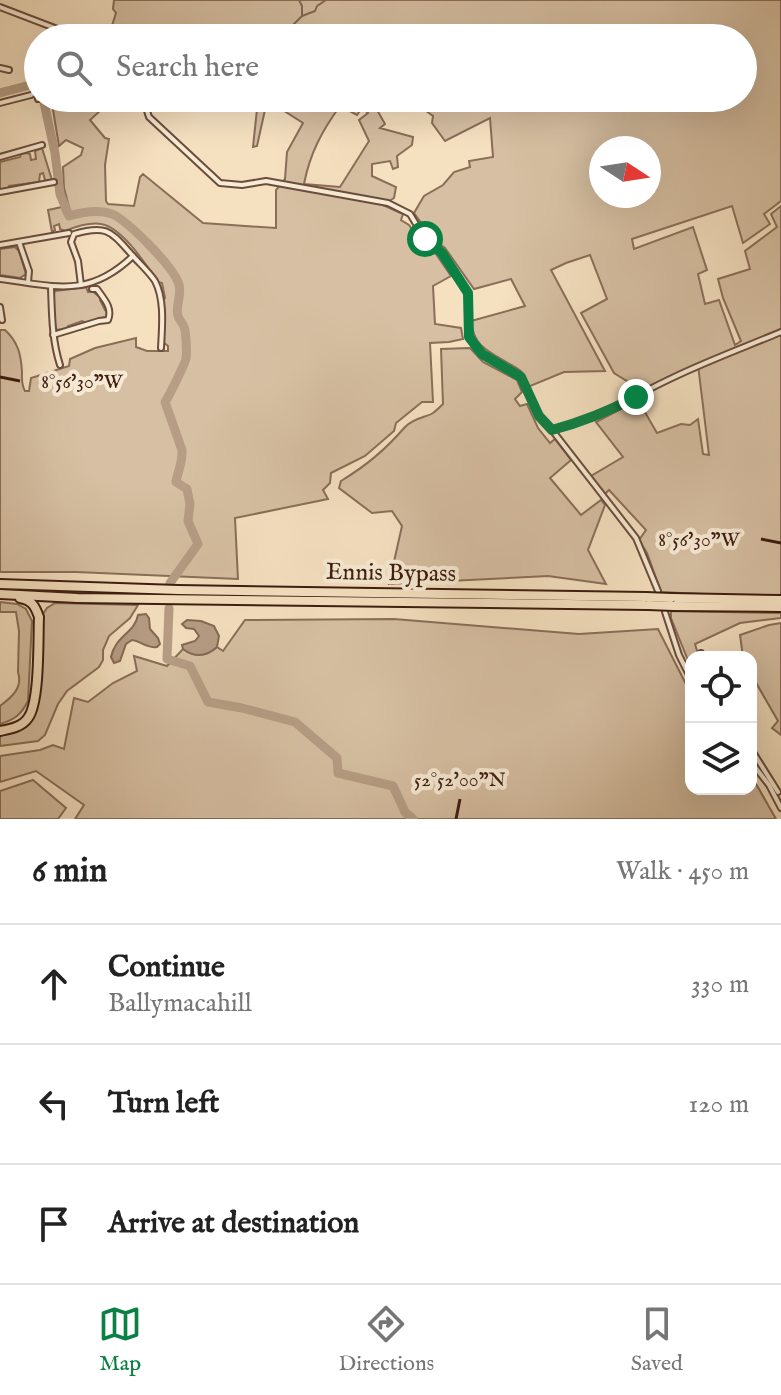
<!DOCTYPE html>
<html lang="en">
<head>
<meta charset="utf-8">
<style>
	:root { --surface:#fff; --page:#f6f6f6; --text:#222; --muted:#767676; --line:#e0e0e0; --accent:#0b8043 }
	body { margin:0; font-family:"IM FELL English",serif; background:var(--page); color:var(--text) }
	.controls { position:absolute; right:24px; bottom:24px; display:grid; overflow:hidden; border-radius:16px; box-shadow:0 8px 32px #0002 }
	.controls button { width:72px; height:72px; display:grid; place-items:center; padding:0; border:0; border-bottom:2px solid var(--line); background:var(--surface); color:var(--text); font:40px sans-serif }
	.compass { position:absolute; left:589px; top:136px; width:72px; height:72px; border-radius:50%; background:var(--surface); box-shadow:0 8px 32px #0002; rotate:102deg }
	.stop { position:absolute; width:24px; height:24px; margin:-18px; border:6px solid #0b8043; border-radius:50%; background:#fff }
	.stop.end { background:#0b8043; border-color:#fff; box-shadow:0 2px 8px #0008 }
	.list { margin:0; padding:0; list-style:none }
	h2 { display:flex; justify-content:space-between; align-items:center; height:104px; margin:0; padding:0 32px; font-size:34px }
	h2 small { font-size:26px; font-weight:400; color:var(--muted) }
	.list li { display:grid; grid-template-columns:52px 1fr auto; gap:24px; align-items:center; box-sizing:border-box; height:120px; padding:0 32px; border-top:2px solid var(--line) }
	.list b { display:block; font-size:30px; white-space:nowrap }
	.list p { margin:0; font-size:26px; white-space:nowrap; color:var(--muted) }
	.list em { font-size:26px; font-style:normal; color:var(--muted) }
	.icon { flex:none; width:44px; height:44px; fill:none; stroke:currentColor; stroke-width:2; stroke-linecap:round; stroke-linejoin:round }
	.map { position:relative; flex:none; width:781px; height:819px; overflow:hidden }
	.search { position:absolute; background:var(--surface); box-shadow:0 8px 32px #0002; left:24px; right:24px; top:24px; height:88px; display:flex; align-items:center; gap:20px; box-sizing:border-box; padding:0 28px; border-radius:44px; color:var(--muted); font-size:30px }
	.sheet { height:464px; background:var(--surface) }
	nav { display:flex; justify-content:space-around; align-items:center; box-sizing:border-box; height:112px; border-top:2px solid var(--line); background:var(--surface); font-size:22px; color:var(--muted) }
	nav a { display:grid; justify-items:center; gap:4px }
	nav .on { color:var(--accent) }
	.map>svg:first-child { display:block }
	.green { fill:#d6bfa2; stroke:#896e58; stroke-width:2; fill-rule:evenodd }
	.water { fill:#b69d84; stroke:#856955; stroke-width:2 }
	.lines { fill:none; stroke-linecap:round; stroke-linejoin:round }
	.stream { stroke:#856955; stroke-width:2 }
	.river { stroke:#b69d84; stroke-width:9 }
	.street-casing { stroke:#6a4d3b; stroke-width:8 }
	.highway-casing { stroke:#3c1c0f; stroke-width:12 }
	.street { stroke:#f8ebd6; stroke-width:4 }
	.highway { stroke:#f5e0c0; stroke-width:8 }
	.highway-bridge-casing { stroke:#3c1c0f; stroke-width:12; stroke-linecap:butt }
	.highway-bridge { stroke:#f5e0c0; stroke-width:8 }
	.route { stroke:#0b8043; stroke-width:10 }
	.ticks { fill:none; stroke:#3c1c0f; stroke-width:3 }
	.labels { text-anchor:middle; stroke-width:8; stroke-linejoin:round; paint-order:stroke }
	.street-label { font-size:24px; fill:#3c1c0f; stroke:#f8ebd6 }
	.ticks-label { font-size:20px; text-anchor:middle; fill:#3c1c0f; stroke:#f8ebd6; stroke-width:8; stroke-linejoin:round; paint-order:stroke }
</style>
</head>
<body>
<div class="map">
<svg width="781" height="819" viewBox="0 0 781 819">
	<rect width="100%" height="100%" fill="#f5e0c0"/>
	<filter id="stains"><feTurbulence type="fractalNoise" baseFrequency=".0025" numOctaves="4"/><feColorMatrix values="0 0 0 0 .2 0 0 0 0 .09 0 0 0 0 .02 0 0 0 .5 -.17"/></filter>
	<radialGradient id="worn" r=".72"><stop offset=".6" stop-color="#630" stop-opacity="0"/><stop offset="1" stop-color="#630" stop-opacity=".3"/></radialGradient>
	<g class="green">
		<path d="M114 0H781V201L764 214 770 224 743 243 732 206 632 239 634 249 693 227 707 270 698 274 705 304 719 300 735 345 741 341 723 298 718 279 750 269 745 251 777 227 771 214 781 206V595L744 596 661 592 647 553 639 540 646 530 609 490 605 494 591 476 623 457 596 422 638 400 657 433 681 424 690 425 698 419 703 454 709 455 698 365 641 392 638 388 614 373 581 313 607 299 590 255 566 263 551 270 605 371 564 372 528 387C527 383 526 379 524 375 521 369 513 366 508 363 488 351 474 347 471 321L525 306 511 279 474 289 445 248 433 239 414 213 424 196 443 185 454 172 470 167 469 161 493 157 490 118 445 141 432 123 433 116 408 98H743V38H108L116 13 113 9ZM601 148H649V196H601Z"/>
		<path d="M51 98H114L90 120 105 138 109 139 105 165 106 201 108 204 134 206 140 177 143 174 203 223 276 228V190L285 179 287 152 303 123 270 102 265 110 257 146 253 147 257 109 224 104 216 98H390L376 108 385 124 380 128 413 137 412 145 397 156 398 167 393 169 390 161 372 164V176L396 187 394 198 383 205 403 214 401 220 409 225 422 244 436 254 451 276 433 286 435 324 461 328 463 339 449 342 430 343 433 402H422L396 423 394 431 365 456 331 473 330 483 323 490 328 499 235 518 238 579 76 572H0V330H5C18 342 21 354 22 372 22 379 21 384 25 391H29L31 378 69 366 70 359 95 348 136 338V347L147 351H168V346L163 342 162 301 165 298 162 283 158 282C147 266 122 227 101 224 89 222 75 227 65 231L60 229 59 224 54 226 55 230 52 232 48 210 62 207 64 213 70 211 64 188 63 167 81 155 83 148 66 140 59 146ZM340 106 357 115 362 108 368 113 359 120 369 141 340 187 304 184C310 153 322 131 340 106Z"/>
		<path d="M42 148 52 180 49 181 45 180 43 173 40 174 39 182 9 186 8 189 0 190V162L20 157 21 154 26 153 30 154 31 160 36 159 35 151Z"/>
		<path d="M15 247 19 251 26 274 20 278 0 275V249Z"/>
		<path d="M86 287 88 292 92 291 101 298 100 300 105 310 107 311 108 316 86 323 82 321 68 326 67 328 57 330 55 327 53 295 55 291Z"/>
		<path d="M470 348 483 362 517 380 522 392 515 399 520 406 527 404 538 428 550 443 555 439 571 460 550 478 581 515 601 500 605 505 588 550 606 584 548 576 389 584 402 526 392 511 372 513 339 488 341 481C367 465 385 450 405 427 415 417 425 418 433 413 437 410 440 407 443 404L441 349Z"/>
		<path d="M0 602 17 604 26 609 32 621 28 701C21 715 14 720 0 724V706C12 697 23 688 18 672L19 631 16 612H0Z"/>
		<path d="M55 603 138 605 130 618 109 636 103 650V660L99 667 67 691 58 704 45 735 38 741 0 746V733L31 721 38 703 41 617 47 608Z"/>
		<path d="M671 611 781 613V618L740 623 695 644 699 657H691V668L671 618Z"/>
		<path d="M394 619 579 634 658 629 691 694V789H751V775L776 819H75L84 805 36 771 0 782V756L40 750 53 745 64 749 74 698 88 702 113 683 137 671 134 656 167 666 183 649C195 657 206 657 217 647L223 651 245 620Z"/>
		<path d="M781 623V735L772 728 778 721 751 674V657H743L740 635 769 625Z"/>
		<path d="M33 780 66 808 58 819H0V791Z"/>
	</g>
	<g class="water">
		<path d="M146 614 149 618 150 629 158 638 160 644 157 647C149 649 140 641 132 640L126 644 120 661 114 663 111 657C115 636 135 633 138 615Z"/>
		<path d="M187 620 201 621 214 626 219 636 217 647C206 657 195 658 183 649L182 645 195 641 199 636 194 629 186 628 182 624Z"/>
	</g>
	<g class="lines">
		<g class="stream">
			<path d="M299 0 302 6V15"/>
			<path d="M243 38 291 27 302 16 315 11 317 6 326 0"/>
		</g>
		<g class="river">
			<path d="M0 93 38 83"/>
			<path d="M43 98 55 153 60 194 69 216C83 212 98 209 112 214 128 221 175 268 179 285 182 296 175 306 178 316 179 320 183 323 184 327 186 331 187 353 186 358 186 362 168 398 165 402L182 450C183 461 178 471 176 482L187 489 190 504 188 521 198 544 170 583"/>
			<path d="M169 608 167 659 190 666 208 702 242 708 295 722 337 758 338 773 393 786 405 812 413 819"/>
		</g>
		<defs>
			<g id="street">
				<path d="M0 7 81 38"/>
				<path d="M0 68 9 70"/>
				<path d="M143 98 149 117 220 183 242 185 266 181 388 203 410 214 425 239 442 253 468 293 469 337 482 354 521 377 539 416 552 430 636 538 658 591"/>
				<path d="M0 103 31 95 36 91 38 99"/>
				<path d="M0 157 42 145"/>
				<path d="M0 192 54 182"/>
				<path d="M19 242 29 271 28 282"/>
				<path d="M0 245 69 233"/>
				<path d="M0 279C55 286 88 299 133 256 140 264 149 272 155 281 165 300 162 327 161 348"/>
				<path d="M81 285 78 261 71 242 74 234C108 224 111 232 133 256"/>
				<path d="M51 288C52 315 52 340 60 365"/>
				<path d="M0 307 2 320"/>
				<path d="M53 335 99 321 108 320C113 308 104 299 97 289H92"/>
				<path d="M552 430C596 419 632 397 672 378 707 361 745 347 781 332"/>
				<path d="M665 612 679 655 691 679"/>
				<path d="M701 653 702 657"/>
				<path d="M751 749 778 792"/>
				<path d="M751 762 769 785 781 808"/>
			</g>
			<g id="highway">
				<path d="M0 584 178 590 646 597"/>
				<path d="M0 594 77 598 648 605"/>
				<path d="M671 598 781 600"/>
				<path d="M674 606 781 607"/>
				<path d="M0 731C10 729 22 727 28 718 40 702 38 640 39 617 35 606 32 600 20 598"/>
			</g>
		</defs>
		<use href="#street" class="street-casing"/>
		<use href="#highway" class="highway-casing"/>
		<use href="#street" class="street"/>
		<use href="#highway" class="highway"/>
		<defs>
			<g id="highway-bridge">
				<path d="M646 597 671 598"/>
				<path d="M648 605 674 606"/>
			</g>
		</defs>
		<use href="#highway-bridge" class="highway-bridge-casing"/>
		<use href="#highway-bridge" class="highway-bridge"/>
	</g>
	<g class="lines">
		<path class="route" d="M425 239 442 253 468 293 469 337 482 354 521 377 539 416 552 430C582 422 609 411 636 397"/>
	</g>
	<path class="ticks" d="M0 377 20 381M761 539 781 543M456 819 460 799"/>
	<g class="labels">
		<g class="street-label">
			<text transform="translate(391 572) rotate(1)" y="8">Ennis Bypass</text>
		</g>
	</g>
	<g class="ticks-label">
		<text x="82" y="388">8°56'30"W</text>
		<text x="699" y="546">8°56'30"W</text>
		<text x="460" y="786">52°52'00"N</text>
	</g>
	<rect width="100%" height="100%" filter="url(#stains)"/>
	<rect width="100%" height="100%" fill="url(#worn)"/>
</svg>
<div class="controls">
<button><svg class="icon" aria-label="locate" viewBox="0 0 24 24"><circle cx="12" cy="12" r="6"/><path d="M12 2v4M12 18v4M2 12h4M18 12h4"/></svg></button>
<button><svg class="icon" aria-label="layers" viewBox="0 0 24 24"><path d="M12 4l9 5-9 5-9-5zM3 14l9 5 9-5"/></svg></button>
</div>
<svg class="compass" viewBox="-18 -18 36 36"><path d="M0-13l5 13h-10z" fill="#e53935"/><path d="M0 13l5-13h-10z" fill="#767676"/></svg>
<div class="stop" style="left:425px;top:239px"></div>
<div class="stop end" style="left:636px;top:397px"></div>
<div class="search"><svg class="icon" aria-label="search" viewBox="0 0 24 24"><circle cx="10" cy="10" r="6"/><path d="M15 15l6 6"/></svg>Search here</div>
</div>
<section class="sheet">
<h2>6 min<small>Walk · 450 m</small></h2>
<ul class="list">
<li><svg class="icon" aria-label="ahead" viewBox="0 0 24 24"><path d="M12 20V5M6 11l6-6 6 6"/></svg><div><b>Continue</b><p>Ballymacahill</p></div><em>330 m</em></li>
<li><svg class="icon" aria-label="left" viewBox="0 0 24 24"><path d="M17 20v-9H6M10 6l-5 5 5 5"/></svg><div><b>Turn left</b></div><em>120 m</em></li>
<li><svg class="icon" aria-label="arrive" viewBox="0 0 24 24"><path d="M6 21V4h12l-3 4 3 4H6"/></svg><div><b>Arrive at destination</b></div></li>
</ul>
</section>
<nav>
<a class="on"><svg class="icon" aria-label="map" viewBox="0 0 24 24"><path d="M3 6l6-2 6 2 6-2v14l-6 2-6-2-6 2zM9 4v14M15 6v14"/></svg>Map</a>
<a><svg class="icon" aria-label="directions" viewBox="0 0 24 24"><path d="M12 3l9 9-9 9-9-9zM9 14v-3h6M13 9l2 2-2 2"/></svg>Directions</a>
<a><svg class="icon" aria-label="saved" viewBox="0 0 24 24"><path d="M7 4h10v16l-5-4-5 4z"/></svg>Saved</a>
</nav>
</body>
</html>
